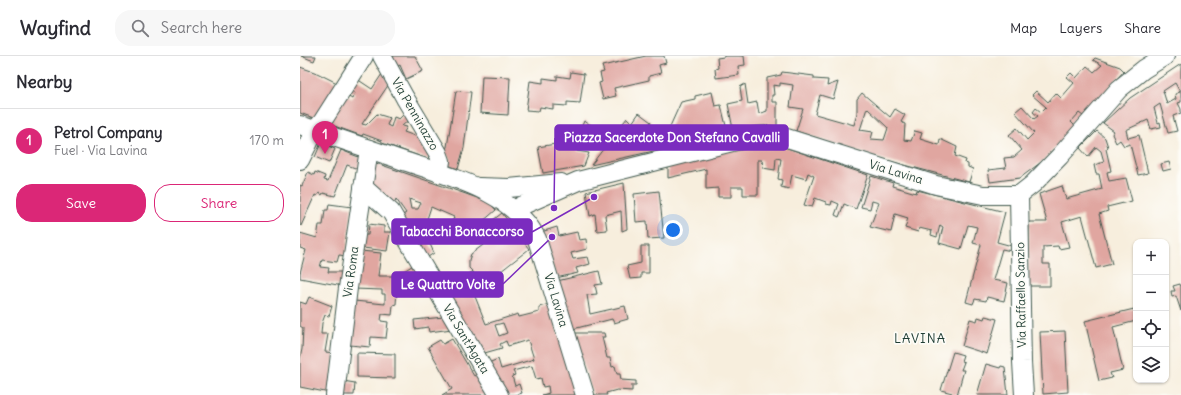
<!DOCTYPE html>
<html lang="en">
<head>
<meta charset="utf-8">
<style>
	:root { --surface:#fff; --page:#f7f7f7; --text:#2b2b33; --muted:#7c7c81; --line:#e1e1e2; --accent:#db2777 }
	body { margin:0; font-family:Delius,sans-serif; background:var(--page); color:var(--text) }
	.controls { position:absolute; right:12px; bottom:12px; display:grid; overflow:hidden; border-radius:8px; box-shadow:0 1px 3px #0004 }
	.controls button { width:36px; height:36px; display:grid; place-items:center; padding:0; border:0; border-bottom:1px solid var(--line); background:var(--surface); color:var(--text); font:20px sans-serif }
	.you { position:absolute; left:373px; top:174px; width:14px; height:14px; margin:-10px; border:3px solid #fff; border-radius:50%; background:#1a73e8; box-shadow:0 0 0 6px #1a73e833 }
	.badge { display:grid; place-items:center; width:26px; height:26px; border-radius:50%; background:var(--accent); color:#fff; font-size:13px; font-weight:700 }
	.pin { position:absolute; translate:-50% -33px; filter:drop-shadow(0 1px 2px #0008) }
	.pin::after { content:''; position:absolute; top:21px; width:14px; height:12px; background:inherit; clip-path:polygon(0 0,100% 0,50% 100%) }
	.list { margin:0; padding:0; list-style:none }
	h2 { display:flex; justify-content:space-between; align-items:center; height:52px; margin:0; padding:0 16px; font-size:17px }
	h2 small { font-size:13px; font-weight:400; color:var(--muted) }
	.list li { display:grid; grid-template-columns:26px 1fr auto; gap:12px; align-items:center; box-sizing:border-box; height:64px; padding:0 16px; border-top:1px solid var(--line) }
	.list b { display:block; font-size:15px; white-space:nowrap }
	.list p { margin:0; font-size:13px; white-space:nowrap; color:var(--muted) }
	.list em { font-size:13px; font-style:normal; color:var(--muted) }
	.actions { display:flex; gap:8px; padding:12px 16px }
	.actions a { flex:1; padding:9px 0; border:1px solid var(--accent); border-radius:16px; text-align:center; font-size:14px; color:var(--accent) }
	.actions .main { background:var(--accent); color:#fff }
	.icon { flex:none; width:22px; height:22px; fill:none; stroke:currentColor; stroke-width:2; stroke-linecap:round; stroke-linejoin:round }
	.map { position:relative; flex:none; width:881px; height:339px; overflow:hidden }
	header { display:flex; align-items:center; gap:24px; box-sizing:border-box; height:56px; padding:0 20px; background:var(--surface); border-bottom:1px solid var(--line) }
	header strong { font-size:19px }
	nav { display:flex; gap:22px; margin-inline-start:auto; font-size:14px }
	.search { width:280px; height:36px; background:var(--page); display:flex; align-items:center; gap:10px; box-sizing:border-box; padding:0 14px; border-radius:16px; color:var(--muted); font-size:15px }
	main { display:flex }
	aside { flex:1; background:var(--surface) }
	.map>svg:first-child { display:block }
	.building { fill:#e0a6a0; fill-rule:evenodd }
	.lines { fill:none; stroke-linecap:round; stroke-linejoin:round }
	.minor-casing { stroke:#3f584d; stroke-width:20 }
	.minor { stroke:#fff; stroke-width:18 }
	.labels { text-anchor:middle; stroke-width:3.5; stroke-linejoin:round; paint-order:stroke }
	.street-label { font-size:12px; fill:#1f3d34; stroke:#fdfcf7 }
	.neighbourhood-label { font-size:13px; letter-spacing:1px; fill:#1f3d34; stroke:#fdfcf7 }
	.leader { fill:none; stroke:#7b2cbf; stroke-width:1.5 }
	.callout-dot { fill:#7b2cbf; stroke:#fdfcf7; stroke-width:1.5 }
	.callout { fill:#7b2cbf; stroke:#7b2cbf; stroke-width:1.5 }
	.callout-label { font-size:13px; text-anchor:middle; font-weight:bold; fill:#fff }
</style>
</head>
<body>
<header>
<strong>Wayfind</strong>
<div class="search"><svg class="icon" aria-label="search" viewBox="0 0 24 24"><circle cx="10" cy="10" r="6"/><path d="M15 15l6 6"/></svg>Search here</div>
<nav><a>Map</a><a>Layers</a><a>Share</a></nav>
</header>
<main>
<aside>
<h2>Nearby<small></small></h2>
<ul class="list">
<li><span class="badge">1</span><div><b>Petrol Company</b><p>Fuel · Via Lavina</p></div><em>170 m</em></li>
</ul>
<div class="actions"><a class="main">Save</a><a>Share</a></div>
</aside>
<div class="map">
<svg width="881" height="339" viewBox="0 0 881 339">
	<rect width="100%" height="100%" fill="#fdfcf7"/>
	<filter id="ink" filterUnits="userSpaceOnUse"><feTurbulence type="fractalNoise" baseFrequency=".025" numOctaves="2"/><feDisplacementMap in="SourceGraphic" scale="8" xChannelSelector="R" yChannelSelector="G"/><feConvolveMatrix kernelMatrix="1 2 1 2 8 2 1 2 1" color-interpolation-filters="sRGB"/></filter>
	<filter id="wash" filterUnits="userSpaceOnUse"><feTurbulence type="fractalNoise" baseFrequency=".012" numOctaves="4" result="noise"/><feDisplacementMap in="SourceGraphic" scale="16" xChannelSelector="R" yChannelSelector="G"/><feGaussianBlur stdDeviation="0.9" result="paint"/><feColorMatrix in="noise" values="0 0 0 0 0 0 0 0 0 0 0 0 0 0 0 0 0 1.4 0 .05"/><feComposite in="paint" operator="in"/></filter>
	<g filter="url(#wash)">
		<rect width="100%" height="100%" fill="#f7eedd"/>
		<g id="blocks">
			<g class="building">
				<path d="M1 0H16L14 5Z"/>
				<path d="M90 0H115L123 15 106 23 100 9 96 11Z"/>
				<path d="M346 0H364L366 7 359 9 361 17 349 20V24L314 32 316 40 303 43 299 27 302 26 300 17 304 16 302 10Z"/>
				<path d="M424 0H444L445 9 438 10 439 19 416 22 415 13 418 12 417 2 424 1Z"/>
				<path d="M795 2 820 11 824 15 783 60 779 57 771 66 775 70 744 104 720 122 690 126 688 114 706 112 704 102 714 101 722 94 709 79 717 72 727 84 734 77 715 56 722 50 734 63 738 60 733 56 736 52 741 56 746 51 732 39 736 35 748 46 756 37 761 42 774 27 767 21 771 17 776 22 787 10 794 16 802 9 793 4Z"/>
				<path d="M881 8V46L878 47 881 53V57L873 60 877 75 868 77 860 48 854 52 858 67 860 66 861 71 851 73 848 64 826 74 828 82 839 79 848 117 838 119 830 88 824 90 820 84 816 87 812 78 814 75 803 67 830 42ZM875 27 880 36 875 38 876 43 867 48 863 35Z"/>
				<path d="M0 11 17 17 39 28 19 64 0 57Z"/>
				<path d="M84 15 89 28 62 68 66 69 77 58 90 62 87 69 91 71 94 61 99 63 106 56 110 63 102 70 107 71 104 76 126 84 131 93 128 103 82 87V85L63 78 62 80 26 67 44 38 52 43 55 37 49 33 57 23 72 33Z"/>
				<path d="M271 16 284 18 280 47 267 46V50L253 49V53L240 51 239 55 226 54 230 25 243 27V22L257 24V20L270 22Z"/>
				<path d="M482 16 514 20V23L528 24 527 30 538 26 533 43 520 39 515 58 554 69 557 57V43L562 37 590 61 595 53 605 59 601 66 605 68 604 84 611 85 615 75 622 77 620 83 639 89 640 83 657 91 655 100 666 104 665 107 668 108V111L673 113 669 126 578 102 496 75 503 53 490 51 493 29 480 27V30L473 29 474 39H472V46H477V73L434 78 428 48 442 45 440 31 445 28 448 48 457 46 459 58 467 55V22L481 19ZM567 52 588 72 584 84 571 83 573 76 560 74Z"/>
				<path d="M182 20 210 21 208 59 180 57Z"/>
				<path d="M156 35 171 36 164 92 158 113 148 109 150 103 144 95 147 91Z"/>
				<path d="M412 36 415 50 421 49 426 70 384 79 382 83 367 77 381 46 395 43V40Z"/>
				<path d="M339 57 351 66 340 82 350 79 352 84 356 83 358 94 291 109 327 62 332 67Z"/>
				<path d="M284 65 302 76 296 87 278 79Z"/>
				<path d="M797 75 805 82 808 91 806 93 811 115 807 116 809 125 826 122 832 145 807 151 808 155 799 158 812 208 796 212 782 160 762 166 769 191 759 193 758 190 743 191V208H750V230H728L729 166H747L739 138 762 130 766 143 802 133 799 118H796L794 109 804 106 801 95 796 91 788 101 780 92Z"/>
				<path d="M274 80 277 95 289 97 284 110 243 117 238 91 261 87V82Z"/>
				<path d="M469 86 568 119 556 153 544 148 539 161 535 159 539 148 532 145 531 149 526 148V146L515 142 512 151 504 149 514 120 508 117 506 123 492 119 489 133 481 131 482 124 478 123 481 103 476 102 475 114 463 112 462 104H458V139H443V131H431V141H418V132L406 133V113L368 122V109Z"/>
				<path d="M21 87 35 93 29 107 15 101Z"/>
				<path d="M41 94 61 102 58 113 47 109 35 140 23 137 22 139 19 137 17 140 15 139 1 170 0 169V129L2 130 8 116 14 119 15 116 25 120 24 124 28 125Z"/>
				<path d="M73 106 189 146 196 154 174 173 159 179 149 176 154 161 131 151 125 169 122 170 134 197 125 203 100 161 106 157 96 143 93 150 69 128ZM109 143 121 147 118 153H111Z"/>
				<path d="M869 106 871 113 863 115 861 108Z"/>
				<path d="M571 120 593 127 592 130 616 137 617 134 705 156 697 186 712 190 711 195 702 193 693 224 708 227 704 245 687 241 686 245 675 243 673 248 666 246 681 189 673 187 677 171 668 169 661 193 639 187 643 171 640 169 637 181 631 179 632 175 619 172 618 176 605 172 608 162 595 158 591 176 570 171 579 147 572 145 570 153 561 151Z"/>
				<path d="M324 127 327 173 322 175 321 155 305 159 307 174 297 175 295 158 290 160 286 136Z"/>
				<path d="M359 135 364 182 348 183 347 165 336 166 334 138Z"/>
				<path d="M29 148 52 151 46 200 39 199 37 206 22 204 20 211 29 212 28 216H44L43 230 0 222V217L6 194 0 192V177L17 182 19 169H23L25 154H28Z"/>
				<path d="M202 157 229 193 191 223 189 221 170 228 186 268 218 258 219 261 239 256V251L249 248 278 339H242L249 337 248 330 243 331 241 322 236 323 232 310 213 315 215 319 212 320 215 330 219 328 222 337 216 339H205L186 308 198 303 201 313 234 303 228 284 208 290 206 285 200 288 202 292 181 298 142 232 171 222 170 217H174L169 212V204L171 198 187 186 178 176ZM203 267 207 277 199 280 195 269Z"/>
				<path d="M69 168 84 170V176H90L87 195 63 192 65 179H68Z"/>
				<path d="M257 171 259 180 277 176 279 184 286 183 287 193 271 197 273 203 288 201 290 208 276 212 278 217 256 222 241 176Z"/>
				<path d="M341 190H349V217H341V222L330 223 327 210 341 207Z"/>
				<path d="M61 195 81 197 78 220H98L96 248 93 249 92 259 82 258 81 265 88 266 86 282 71 281 70 291 50 289 54 245 85 248V238H82V234L54 233Z"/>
				<path d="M115 208 127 229 111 239 99 218Z"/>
				<path d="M299 215 302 228 295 229 297 238 287 239 290 258 325 250 328 263 314 267 312 263 273 273 257 225Z"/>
				<path d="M880 228 881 231V255L876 240 872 241 871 235H875L873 230Z"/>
				<path d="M9 241 32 250 29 260 25 259 22 267 21 278H28L25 296 35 297 30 337 0 331V303L2 293 3 272 0 270V246L6 248Z"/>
				<path d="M834 253 836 265 813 271 823 314 810 317 812 322 799 325 785 265Z"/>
				<path d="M685 260 697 263 687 298 662 290 670 263 677 265 678 261 684 263Z"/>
				<path d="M144 261 152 273 129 276 128 271 115 273 114 264Z"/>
				<path d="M765 275 768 336 743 338 740 276Z"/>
				<path d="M274 277H304L305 281H302L307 302H310L312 311 315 310 317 318H320L321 324 336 325V329H332V335L317 334 306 337 307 339H293Z"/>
				<path d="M152 283 174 320 179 317 192 339H142L152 333 128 291 140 284 143 288Z"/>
				<path d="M653 296 663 299 661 305 664 306 661 314H664L657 339H651L652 337 641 334Z"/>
				<path d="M57 297 95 298V322L57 321Z"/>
				<path d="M686 308 700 312 701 310 705 311 708 339H677Z"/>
				<path d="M43 325 55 327 54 339H42Z"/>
			</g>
		</g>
	</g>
	<g filter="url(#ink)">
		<use href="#blocks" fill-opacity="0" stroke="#3f584d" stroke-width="1"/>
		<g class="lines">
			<defs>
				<g id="minor">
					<path d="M82 0 105 42 138 97 141 105 139 117"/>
					<path d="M0 69C33 81 67 92 101 104 148 120 213 135 237 183L285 339"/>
					<path d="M0 104 15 74 22 66 64 0"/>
					<path d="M63 131 91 156 199 339"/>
					<path d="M179 131 209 132 261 127"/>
					<path d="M719 139 722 306 724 339"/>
					<path d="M216 155 221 150 278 125 456 80 469 79 487 82 636 129 683 139H719L733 128 760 100 819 33 844 13 865 0"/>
					<path d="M35 339 48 232 69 93"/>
				</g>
			</defs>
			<use href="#minor" class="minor-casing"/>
			<use href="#minor" class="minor"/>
		</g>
	</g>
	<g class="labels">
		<g class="street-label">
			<text transform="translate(115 58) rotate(60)" y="4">Via Penninazzo</text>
			<text transform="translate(596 116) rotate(17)" y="4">Via Lavina</text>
			<text transform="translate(51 216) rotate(-82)" y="4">Via Roma</text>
			<text transform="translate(721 239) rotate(-91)" y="4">Via Raffaello Sanzio</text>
			<text transform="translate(256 244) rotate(73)" y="4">Via Lavina</text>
			<text transform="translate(166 283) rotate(59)" y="4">Via Sant'Agata</text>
		</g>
		<g class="neighbourhood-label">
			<text x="620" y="287">LAVINA</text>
		</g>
	</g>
	<path class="leader" d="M254 152L255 82M294 141L232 176M252 181L203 228"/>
	<g class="callout-dot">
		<circle cx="254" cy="152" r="4"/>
		<circle cx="294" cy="141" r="4"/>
		<circle cx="252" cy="181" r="4"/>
	</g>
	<g class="callout">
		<rect x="255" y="69" width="233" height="25" rx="4"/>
		<rect x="92" y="163" width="140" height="25" rx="4"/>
		<rect x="92" y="216" width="111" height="25" rx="4"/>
	</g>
	<g class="callout-label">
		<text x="372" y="86">Piazza Sacerdote Don Stefano Cavalli</text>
		<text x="162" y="180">Tabacchi Bonaccorso</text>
		<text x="148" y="233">Le Quattro Volte</text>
	</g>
</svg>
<div class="controls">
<button>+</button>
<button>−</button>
<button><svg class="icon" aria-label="locate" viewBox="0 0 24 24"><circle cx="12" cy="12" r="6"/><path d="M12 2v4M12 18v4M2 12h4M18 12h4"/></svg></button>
<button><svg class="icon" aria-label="layers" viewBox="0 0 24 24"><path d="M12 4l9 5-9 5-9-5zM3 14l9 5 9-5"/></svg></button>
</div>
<div class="you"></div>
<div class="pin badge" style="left:25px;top:98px">1</div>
</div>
</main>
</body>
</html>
